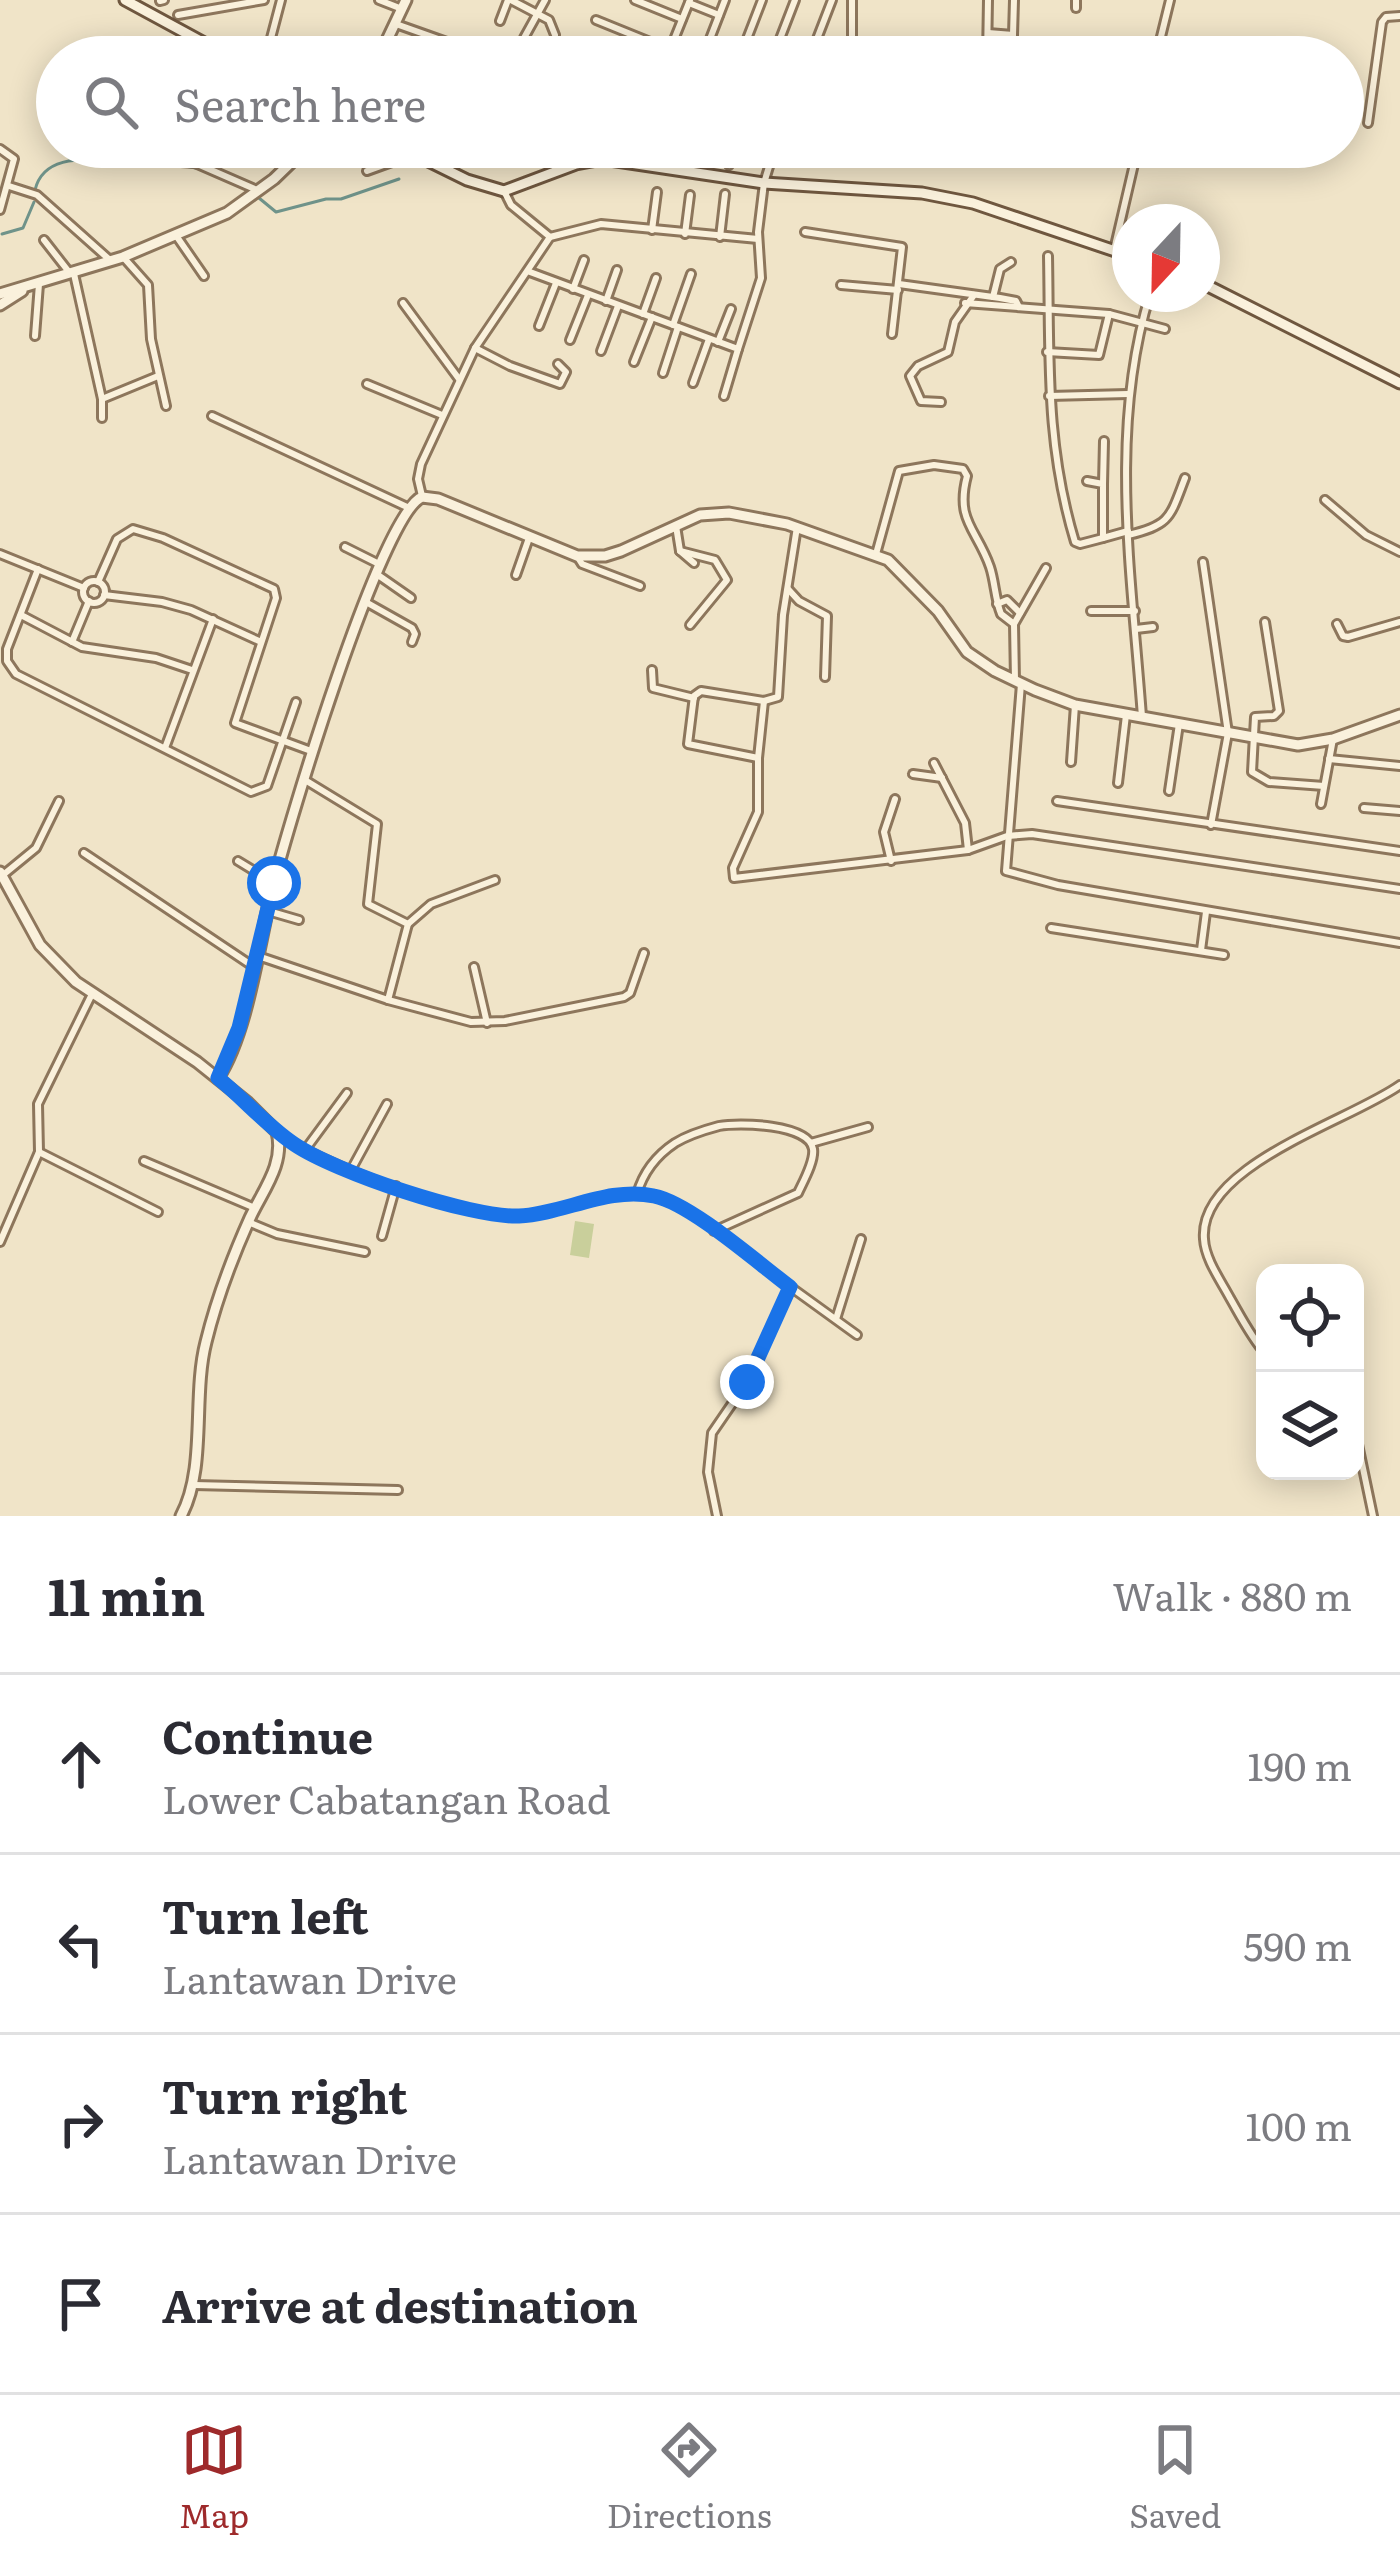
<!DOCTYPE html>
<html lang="en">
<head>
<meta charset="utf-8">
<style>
	:root { --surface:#fff; --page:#f7f7f7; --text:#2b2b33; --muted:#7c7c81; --line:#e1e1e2; --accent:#9e2a2b }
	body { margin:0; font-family:Literata,serif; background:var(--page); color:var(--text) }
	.controls { position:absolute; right:36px; bottom:36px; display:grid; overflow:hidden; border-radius:24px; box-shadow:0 6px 30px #0003 }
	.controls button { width:108px; height:108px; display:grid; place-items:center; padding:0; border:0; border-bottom:3px solid var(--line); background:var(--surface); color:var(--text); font:60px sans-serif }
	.compass { position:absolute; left:1112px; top:204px; width:108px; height:108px; border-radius:50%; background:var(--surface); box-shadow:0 6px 30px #0003; rotate:202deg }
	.stop { position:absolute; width:36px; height:36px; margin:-27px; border:9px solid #1a73e8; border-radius:50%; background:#fff }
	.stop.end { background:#1a73e8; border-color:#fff; box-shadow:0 3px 12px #0008 }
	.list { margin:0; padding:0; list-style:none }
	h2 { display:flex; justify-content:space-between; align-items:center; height:156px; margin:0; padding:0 48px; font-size:51px }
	h2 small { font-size:39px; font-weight:400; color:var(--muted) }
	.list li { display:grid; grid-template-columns:78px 1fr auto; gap:36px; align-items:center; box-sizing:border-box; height:180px; padding:0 48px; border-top:3px solid var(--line) }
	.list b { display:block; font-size:45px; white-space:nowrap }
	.list p { margin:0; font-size:39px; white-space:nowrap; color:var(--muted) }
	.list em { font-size:39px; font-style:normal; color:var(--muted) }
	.icon { flex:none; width:66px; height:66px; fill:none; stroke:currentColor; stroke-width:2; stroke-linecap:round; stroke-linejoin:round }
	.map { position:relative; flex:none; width:1400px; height:1516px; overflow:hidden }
	.search { position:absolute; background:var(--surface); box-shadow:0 6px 30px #0003; left:36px; right:36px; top:36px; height:132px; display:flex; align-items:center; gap:30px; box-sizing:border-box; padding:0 42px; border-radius:66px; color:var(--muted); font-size:45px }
	.sheet { height:876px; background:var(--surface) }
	nav { display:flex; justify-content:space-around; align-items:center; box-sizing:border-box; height:168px; border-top:3px solid var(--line); background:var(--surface); font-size:33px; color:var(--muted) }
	nav a { display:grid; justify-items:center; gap:6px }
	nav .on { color:var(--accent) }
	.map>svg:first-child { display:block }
	.green { fill:#c9cf9b }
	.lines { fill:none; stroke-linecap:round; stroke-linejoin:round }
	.stream { stroke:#6f938a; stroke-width:3 }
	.minor-casing { stroke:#8d765c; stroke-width:12 }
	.tertiary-casing { stroke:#8d765c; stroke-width:15 }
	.secondary-casing { stroke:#6f573f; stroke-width:15 }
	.minor { stroke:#faf1dc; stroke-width:6 }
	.tertiary { stroke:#faf1dc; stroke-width:9 }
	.secondary { stroke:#faf1dc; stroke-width:9 }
	.route { stroke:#1a73e8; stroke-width:15 }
</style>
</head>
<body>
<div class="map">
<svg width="1400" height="1516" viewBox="0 0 1400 1516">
	<rect width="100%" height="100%" fill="#f0e4c8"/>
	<path class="green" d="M575 1221 594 1224 589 1258 570 1255Z"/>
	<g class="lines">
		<g class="stream">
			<path d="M180 165 201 169"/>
			<path d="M231 182 249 191"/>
			<path d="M35 190C43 156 81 159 111 160"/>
			<path d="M259 198 276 212 326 199H341L399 179"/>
			<path d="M2 234 23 228 34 202"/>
		</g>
		<defs>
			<g id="minor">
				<path d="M379 0 402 9"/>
				<path d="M511 0 549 20 555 35"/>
				<path d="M635 0 682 19"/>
				<path d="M852 0V57"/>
				<path d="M160 1 164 0"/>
				<path d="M689 3 719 15"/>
				<path d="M1076 8V0"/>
				<path d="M178 15 264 0"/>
				<path d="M596 20 670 50"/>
				<path d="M500 21 508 0"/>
				<path d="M396 24 489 57"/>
				<path d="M988 33 1013 35 1014 0"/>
				<path d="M524 38 545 0"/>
				<path d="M266 57 281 0"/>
				<path d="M667 57 690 0"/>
				<path d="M703 57 725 0"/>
				<path d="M740 57 762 0"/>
				<path d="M773 57 795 0"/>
				<path d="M810 57 832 0"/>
				<path d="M987 57 988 0"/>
				<path d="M1012 57 1013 37"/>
				<path d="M1156 57 1170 0"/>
				<path d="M1368 123 1382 22 1386 17 1400 16"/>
				<path d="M543 147 557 170"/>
				<path d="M1176 147 1178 150"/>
				<path d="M0 149 14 159 0 210"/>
				<path d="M812 153 815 147"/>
				<path d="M110 157 195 163 257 190"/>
				<path d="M700 157 704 147"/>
				<path d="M576 164 583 147"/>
				<path d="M729 165 738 147"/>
				<path d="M440 166 446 147"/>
				<path d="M367 171 414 154"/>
				<path d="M9 186 37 195 111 261"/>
				<path d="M504 191 511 205 550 237"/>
				<path d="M652 230 657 192"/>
				<path d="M805 232 902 247 892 334"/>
				<path d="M175 234 204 276"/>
				<path d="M685 234 690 195"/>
				<path d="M720 237 725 194"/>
				<path d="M44 240 69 272"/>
				<path d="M1114 250 1138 147"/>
				<path d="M1048 256C1050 357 1045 443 1075 542L1080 544 1103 538"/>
				<path d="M124 258 148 285 151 339 166 406"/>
				<path d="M530 272 738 349 724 396"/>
				<path d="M74 274 102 399V418"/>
				<path d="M899 284 1000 298 1016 301 1019 307"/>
				<path d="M841 285 898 290"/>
				<path d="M573 289 584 260"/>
				<path d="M993 297 1000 269 1011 262"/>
				<path d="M606 301 617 270"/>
				<path d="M403 303 459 379"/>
				<path d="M965 303 1109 314 1165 329"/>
				<path d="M643 314 656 278"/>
				<path d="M673 325 691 274"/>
				<path d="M539 326 556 283"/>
				<path d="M35 336 39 284"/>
				<path d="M570 340 588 295"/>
				<path d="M718 342 731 309"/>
				<path d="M475 348 510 366 560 384 566 372 558 364"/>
				<path d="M738 349 761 278 758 232 764 183 775 147"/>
				<path d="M601 351 618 306"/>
				<path d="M1047 352 1099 355 1109 314"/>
				<path d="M634 362 652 317"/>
				<path d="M663 373 678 327"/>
				<path d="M693 383 709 339"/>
				<path d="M367 384 442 415"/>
				<path d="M1049 396 1128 394"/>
				<path d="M102 399 158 376"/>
				<path d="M941 402 921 401 910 376 918 366 948 352 955 322 974 295"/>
				<path d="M212 416 407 507"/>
				<path d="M1087 481 1103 484V538L1128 531"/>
				<path d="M1103 484 1104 441"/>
				<path d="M422 496 418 479 421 464 475 348 550 237 601 224 758 239"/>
				<path d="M1325 500 1366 535 1400 552"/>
				<path d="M676 526 680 551 694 563"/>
				<path d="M1128 535C1171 525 1170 517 1185 478"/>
				<path d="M345 547 379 564"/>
				<path d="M680 551 715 560 727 580 690 625"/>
				<path d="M0 554 84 588"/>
				<path d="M876 554 899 471 934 465 963 469 967 476C955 521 977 529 990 567 995 582 995 599 1001 614L1014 624"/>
				<path d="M577 556 582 564 640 586"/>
				<path d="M1203 562 1228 733 1211 825"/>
				<path d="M38 569 7 649V661L16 674 251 792 267 786 296 702"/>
				<path d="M378 575 411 598"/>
				<path d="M516 575 529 538"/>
				<circle cx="94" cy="592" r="11"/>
				<path d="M98 582 117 539 133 529 163 538 274 589 276 598 235 723 311 751"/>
				<path d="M788 589 799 601 827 616 825 677"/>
				<path d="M104 595 162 602 191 610 259 641"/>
				<path d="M364 601 412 628 415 634 412 642"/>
				<path d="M997 604 1007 600 1020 613"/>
				<path d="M1091 611H1135"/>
				<path d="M21 615 82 647 156 658 192 670"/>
				<path d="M1265 622 1279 711 1274 716 1255 717 1252 772 1269 782 1324 786"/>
				<path d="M1337 624 1343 636 1348 637 1400 622"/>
				<path d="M1136 629 1153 627"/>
				<path d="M72 642 89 601"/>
				<path d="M652 670 653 688 694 698"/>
				<path d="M1015 681 1014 624 1046 568"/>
				<path d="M1021 684 1006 871 1058 885 1400 943"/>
				<path d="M764 701 758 758V812L733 868 734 878 968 850 1007 836 1032 834 1400 889"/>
				<path d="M1142 717C1132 577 1108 431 1150 294"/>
				<path d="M165 748 213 619"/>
				<path d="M758 758 688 744 694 696 701 691 764 701 778 697 783 615 797 527"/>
				<path d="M1329 759 1400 766"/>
				<path d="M1071 762 1075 705"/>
				<path d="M934 763 965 823 968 850"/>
				<path d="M913 774 942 778"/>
				<path d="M305 780 377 824 368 904 408 924 388 1000"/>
				<path d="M1118 783 1126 715"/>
				<path d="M1169 791 1179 724"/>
				<path d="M1057 801 1400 851"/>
				<path d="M1321 804 1333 739"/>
				<path d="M1364 808 1400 811"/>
				<path d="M84 853 254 967"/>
				<path d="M238 861 274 883"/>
				<path d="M891 861 884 832 895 799"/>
				<path d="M3 875 36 848 59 801"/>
				<path d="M268 911 299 920"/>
				<path d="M408 924 431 904 495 880"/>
				<path d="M1051 928 1224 955"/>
				<path d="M1201 950 1206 912"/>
				<path d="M258 956 388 1000 471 1022 505 1021 624 997 630 993 644 953"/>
				<path d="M474 967 487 1023"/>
				<path d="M280 1134C323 1166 470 1221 524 1216 567 1212 617 1183 660 1198 699 1211 756 1261 790 1287L747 1382 712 1433 708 1472 717 1516"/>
				<path d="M811 1143 868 1127"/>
				<path d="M305 1150 347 1093"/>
				<path d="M39 1152 158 1212"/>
				<path d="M144 1161 255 1208"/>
				<path d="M351 1170 387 1104"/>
				<path d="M637 1194C643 1173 657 1155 675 1143 688 1135 704 1130 719 1126 738 1122 809 1124 813 1149 815 1161 803 1182 798 1193L714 1231"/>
				<path d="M248 1222 277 1234 365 1252"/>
				<path d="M382 1236 396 1186"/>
				<path d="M0 1242 39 1152 38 1104 92 994"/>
				<path d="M792 1288 857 1335"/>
				<path d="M836 1319 861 1239"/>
				<path d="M1265 1353C1251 1337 1241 1317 1230 1298 1221 1281 1205 1259 1204 1239 1198 1165 1350 1121 1400 1085"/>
				<path d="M1355 1430 1373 1516"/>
				<path d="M194 1485 398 1490"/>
			</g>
			<g id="tertiary">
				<path d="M379 57 406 0"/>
				<path d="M0 294 123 257 227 213 274 179 307 147"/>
				<path d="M0 305 22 291"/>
				<path d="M0 872 40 945 76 982 197 1062 247 1102 277 1132C285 1164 263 1190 250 1218 233 1256 216 1301 206 1342 192 1396 207 1468 181 1516"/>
				<path d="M218 1078C248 1032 259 942 273 886 287 829 381 514 422 497L438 499 577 556H605L621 551 700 515 729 513 787 524 888 560 938 611 967 652 995 671 1035 690 1075 705 1298 745 1333 739 1400 715"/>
			</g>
			<g id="secondary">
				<path d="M125 0 230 57"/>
				<path d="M400 147 467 180 504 191 576 164 603 159 764 183 922 193 973 203 1130 256"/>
				<path d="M1202 283 1400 383"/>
			</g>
		</defs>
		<use href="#minor" class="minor-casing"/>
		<use href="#tertiary" class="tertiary-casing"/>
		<use href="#secondary" class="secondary-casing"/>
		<use href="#minor" class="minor"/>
		<use href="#tertiary" class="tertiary"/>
		<use href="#secondary" class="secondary"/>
	</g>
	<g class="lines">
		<path class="route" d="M274 883 239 1028 218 1078C244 1099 267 1126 294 1144 335 1172 471 1218 519 1216 563 1214 609 1186 654 1196 690 1203 758 1263 790 1287L747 1382"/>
	</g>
</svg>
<div class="controls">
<button><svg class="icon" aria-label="locate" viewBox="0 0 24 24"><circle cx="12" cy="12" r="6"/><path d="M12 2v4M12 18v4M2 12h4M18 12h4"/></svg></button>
<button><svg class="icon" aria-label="layers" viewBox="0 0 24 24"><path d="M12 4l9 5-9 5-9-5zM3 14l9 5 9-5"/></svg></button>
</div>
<svg class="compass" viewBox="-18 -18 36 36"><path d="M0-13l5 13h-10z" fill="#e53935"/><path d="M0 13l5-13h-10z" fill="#7c7c81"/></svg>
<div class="stop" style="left:274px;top:883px"></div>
<div class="stop end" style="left:747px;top:1382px"></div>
<div class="search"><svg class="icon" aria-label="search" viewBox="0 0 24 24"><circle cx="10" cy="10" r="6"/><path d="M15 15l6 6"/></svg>Search here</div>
</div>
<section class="sheet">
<h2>11 min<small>Walk · 880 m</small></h2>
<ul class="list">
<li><svg class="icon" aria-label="ahead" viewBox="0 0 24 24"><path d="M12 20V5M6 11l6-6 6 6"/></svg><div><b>Continue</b><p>Lower Cabatangan Road</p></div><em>190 m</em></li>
<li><svg class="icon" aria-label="left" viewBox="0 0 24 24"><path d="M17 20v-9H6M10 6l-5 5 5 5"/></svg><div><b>Turn left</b><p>Lantawan Drive</p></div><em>590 m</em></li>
<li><svg class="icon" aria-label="right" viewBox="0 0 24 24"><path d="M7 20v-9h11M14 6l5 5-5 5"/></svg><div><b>Turn right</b><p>Lantawan Drive</p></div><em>100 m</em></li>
<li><svg class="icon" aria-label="arrive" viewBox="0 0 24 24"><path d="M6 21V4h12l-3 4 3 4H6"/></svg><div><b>Arrive at destination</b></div></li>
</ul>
</section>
<nav>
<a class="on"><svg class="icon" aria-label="map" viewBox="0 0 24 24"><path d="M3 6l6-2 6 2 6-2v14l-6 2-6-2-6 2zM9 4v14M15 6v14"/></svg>Map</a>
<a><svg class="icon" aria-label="directions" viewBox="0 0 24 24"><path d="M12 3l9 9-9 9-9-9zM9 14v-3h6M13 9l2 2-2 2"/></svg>Directions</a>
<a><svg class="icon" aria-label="saved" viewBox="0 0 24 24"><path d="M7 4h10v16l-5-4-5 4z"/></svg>Saved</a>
</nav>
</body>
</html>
